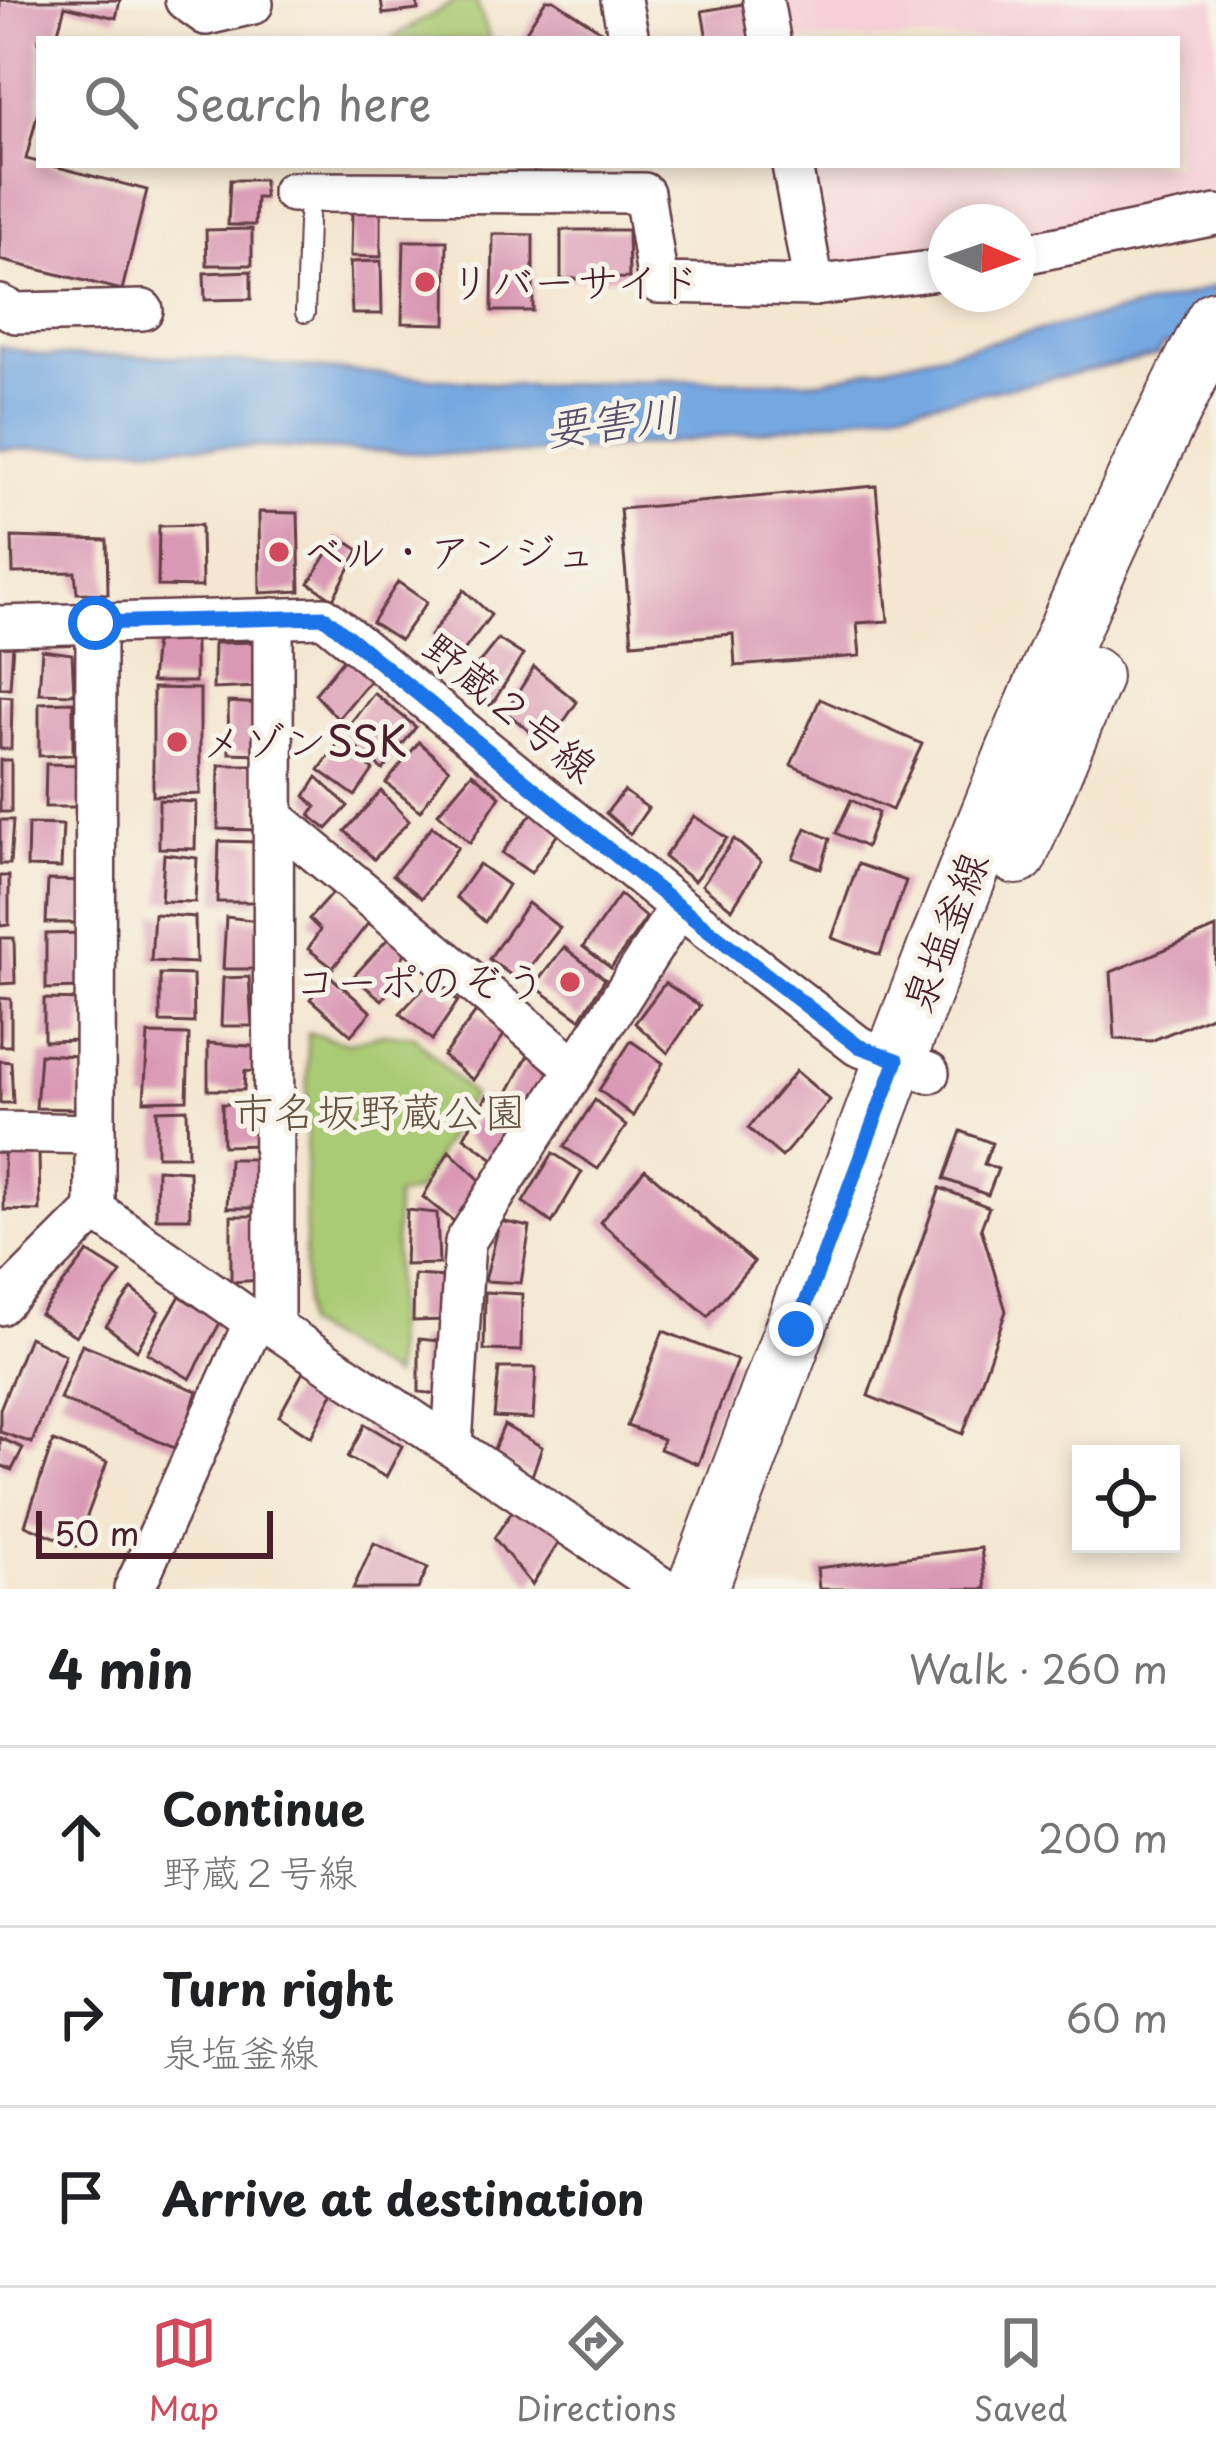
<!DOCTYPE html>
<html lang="en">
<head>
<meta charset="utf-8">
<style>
	:root { --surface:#fff; --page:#f6f6f6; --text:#202124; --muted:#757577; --line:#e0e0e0; --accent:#d1495b }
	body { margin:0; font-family:"Playpen Sans","Klee One",sans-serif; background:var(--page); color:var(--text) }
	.controls { position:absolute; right:36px; bottom:36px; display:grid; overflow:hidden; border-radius:0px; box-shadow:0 6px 18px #0003 }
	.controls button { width:108px; height:108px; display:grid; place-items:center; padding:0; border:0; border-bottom:3px solid var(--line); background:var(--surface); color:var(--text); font:60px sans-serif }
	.compass { position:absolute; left:928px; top:204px; width:108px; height:108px; border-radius:50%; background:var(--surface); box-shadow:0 6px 18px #0003; rotate:92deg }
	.scale { position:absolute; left:36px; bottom:30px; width:237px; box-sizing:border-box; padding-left:12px; border:6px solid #4a1f2b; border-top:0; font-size:33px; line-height:42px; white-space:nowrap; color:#4a1f2b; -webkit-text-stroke:9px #f7f3e8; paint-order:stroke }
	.stop { position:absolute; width:36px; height:36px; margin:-27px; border:9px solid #1a73e8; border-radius:50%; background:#fff }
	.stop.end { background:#1a73e8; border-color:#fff; box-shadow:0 3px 12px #0008 }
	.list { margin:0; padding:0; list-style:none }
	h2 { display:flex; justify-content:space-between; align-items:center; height:156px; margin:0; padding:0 48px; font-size:51px }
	h2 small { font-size:39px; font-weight:400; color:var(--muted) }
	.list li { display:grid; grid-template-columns:78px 1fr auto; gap:36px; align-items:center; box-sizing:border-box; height:180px; padding:0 48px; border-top:3px solid var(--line) }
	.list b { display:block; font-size:45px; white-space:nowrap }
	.list p { margin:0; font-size:39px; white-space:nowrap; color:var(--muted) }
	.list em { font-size:39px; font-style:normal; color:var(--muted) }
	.icon { flex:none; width:66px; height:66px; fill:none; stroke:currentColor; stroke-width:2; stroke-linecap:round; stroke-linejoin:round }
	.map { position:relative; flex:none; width:1216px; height:1589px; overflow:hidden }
	.search { position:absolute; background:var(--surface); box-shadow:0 6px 18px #0003; left:36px; right:36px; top:36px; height:132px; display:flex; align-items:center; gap:30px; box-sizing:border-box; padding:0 42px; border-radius:0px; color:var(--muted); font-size:45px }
	.sheet { height:696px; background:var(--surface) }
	nav { display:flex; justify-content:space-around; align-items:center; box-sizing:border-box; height:168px; border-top:3px solid var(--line); background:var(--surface); font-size:33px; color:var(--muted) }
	nav a { display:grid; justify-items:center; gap:6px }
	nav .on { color:var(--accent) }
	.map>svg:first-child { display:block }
	.built { fill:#f6cfd8 }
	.green { fill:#aacb74; stroke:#7a7550; stroke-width:3 }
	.water { fill:#75a7e1; stroke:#606386; stroke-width:3 }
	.building { fill:#d998b4 }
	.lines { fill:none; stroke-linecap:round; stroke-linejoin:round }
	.lane-casing { stroke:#643d44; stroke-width:22 }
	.street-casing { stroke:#643d44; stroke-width:44 }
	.primary-casing { stroke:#643d44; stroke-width:64 }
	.lane { stroke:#fff; stroke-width:18 }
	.street { stroke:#fff; stroke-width:39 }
	.primary { stroke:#fff; stroke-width:60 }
	.route { stroke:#1a73e8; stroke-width:15 }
	.poi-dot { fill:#d1495b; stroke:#f7f3e8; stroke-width:4.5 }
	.labels { text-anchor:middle; stroke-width:10; stroke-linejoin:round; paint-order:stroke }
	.poi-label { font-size:42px; fill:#4a1f2b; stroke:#f7f3e8; text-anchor:start }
	.street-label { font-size:42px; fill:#4a1f2b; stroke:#f7f3e8 }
	.park-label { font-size:42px; fill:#675341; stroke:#f7f3e8 }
	.water-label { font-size:45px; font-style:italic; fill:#594f6b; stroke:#f7f3e8 }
</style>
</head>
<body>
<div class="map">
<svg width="1216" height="1589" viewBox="0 0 1216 1589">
	<rect width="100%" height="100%" fill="#f7f3e8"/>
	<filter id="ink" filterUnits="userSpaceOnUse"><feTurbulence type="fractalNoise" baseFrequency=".00833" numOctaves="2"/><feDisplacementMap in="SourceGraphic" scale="24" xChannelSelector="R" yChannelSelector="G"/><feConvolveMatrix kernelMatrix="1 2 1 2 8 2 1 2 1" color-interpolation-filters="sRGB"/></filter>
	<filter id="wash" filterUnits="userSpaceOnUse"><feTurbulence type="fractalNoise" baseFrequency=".004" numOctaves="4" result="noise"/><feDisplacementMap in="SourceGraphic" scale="48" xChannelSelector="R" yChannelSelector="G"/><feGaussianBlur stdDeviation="2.7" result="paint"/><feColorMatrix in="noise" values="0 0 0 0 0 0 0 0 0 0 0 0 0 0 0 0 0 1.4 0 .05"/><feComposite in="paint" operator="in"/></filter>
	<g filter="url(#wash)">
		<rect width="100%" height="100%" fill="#f4e6d0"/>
		<path class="built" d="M783 0H1216V197L1018 236V222H946V251L840 272 827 258 811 165H1177V39H790Z"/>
		<g class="green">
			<path d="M457 0H476L490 39H390Z"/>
			<path d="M308 1033 348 1043 383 1034 414 1036 472 1095 416 1192 396 1196 393 1377 304 1325Z"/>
		</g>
		<path class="water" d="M1216 285V339L1163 345 1158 355C942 404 723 448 501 454 432 456 361 450 292 448 194 445 97 446 0 450V346L46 356H169L527 386 661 380 820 381 1183 297Z"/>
		<g id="blocks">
			<g class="building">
				<path d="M0 0H120L116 18 65 6 56 39H39V108L26 159 147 190 122 290 0 260Z"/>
				<path d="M381 0H417L418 10 383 14Z"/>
				<path d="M546 0H554L601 31 596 39H521Z"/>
				<path d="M748 3 755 39H707L702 11Z"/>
				<path d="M230 180H264V198H256L255 225H228Z"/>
				<path d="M352 210H381V257L351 256Z"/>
				<path d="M252 229V265H207L206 230Z"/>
				<path d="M561 230H628L629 278 561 279Z"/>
				<path d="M493 234 533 235V311H492Z"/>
				<path d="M404 241H447L446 324 402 323Z"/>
				<path d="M381 261 382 314H352L350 262Z"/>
				<path d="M251 271V299L205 300 204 273Z"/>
				<path d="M876 486 888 621 857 623 860 656 735 666 733 634 632 643 620 509Z"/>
				<path d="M259 512 298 513 300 591 260 593Z"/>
				<path d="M201 525 202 587 158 586 159 526Z"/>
				<path d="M338 536 359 550 333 599 309 583Z"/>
				<path d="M12 537 107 540 108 594 77 593 75 572 13 573Z"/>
				<path d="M398 582 427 602 400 640 372 622Z"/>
				<path d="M464 590 491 615 456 661 430 636Z"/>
				<path d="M195 639V682H151L155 640Z"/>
				<path d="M498 639 523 655 491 706 463 683Z"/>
				<path d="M259 642 258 687 213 689 214 643Z"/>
				<path d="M0 644H13L10 688H0Z"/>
				<path d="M42 650 72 654 74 694 39 693Z"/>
				<path d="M345 657 372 678 338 719 315 694Z"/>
				<path d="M534 667 577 702 547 746 506 712Z"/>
				<path d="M153 688 200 689V794L153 796Z"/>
				<path d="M374 693 416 727 383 770 341 735Z"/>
				<path d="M0 696 12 697 11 749H0Z"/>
				<path d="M820 699 922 744 892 810 791 765Z"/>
				<path d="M73 702V755L39 756V703Z"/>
				<path d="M228 702 262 704 260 754 229 753Z"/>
				<path d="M339 742 373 770 355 796 319 770Z"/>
				<path d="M419 742 449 769 420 811 386 783Z"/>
				<rect x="0" y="760" width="11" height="52"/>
				<path d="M46 764 85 765V807H45Z"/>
				<path d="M219 765H257L255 830 218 829Z"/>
				<path d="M472 773 500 796 470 843 438 813Z"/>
				<path d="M317 777 348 806 327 829 310 816 316 807 305 796Z"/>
				<path d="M381 791 409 821 374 859 345 831Z"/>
				<path d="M624 791 648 808 630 834 606 813Z"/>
				<path d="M159 800 196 802 195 849 159 848Z"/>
				<path d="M851 800 878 813 866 847 836 833Z"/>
				<path d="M536 808 560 831 531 873 502 853Z"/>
				<path d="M694 816 727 838 694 881 664 857Z"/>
				<path d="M0 820H13L10 864H0Z"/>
				<path d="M28 824 63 825 61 868 27 867Z"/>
				<path d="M432 826 458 847 422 898 393 875Z"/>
				<path d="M806 828 830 839 821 869 793 858Z"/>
				<path d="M734 839 761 862 732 909 702 885Z"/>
				<path d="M219 841 256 842V902H217Z"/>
				<path d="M164 854 197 858 195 902 161 901Z"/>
				<path d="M479 864 508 885 485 922 456 897Z"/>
				<path d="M858 864 906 881 880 955 832 938Z"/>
				<path d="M0 876H9V925L0 926Z"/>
				<path d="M48 880 86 881 87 923H46Z"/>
				<path d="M335 890 370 921 333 968 308 949 320 930 309 919Z"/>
				<path d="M620 895 646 918 611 968 583 947Z"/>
				<path d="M528 903 560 928 519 981 489 959Z"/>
				<path d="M154 914 195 917 196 963 151 961Z"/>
				<path d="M226 917 260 921 262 969H223Z"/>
				<path d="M1216 928V1014L1151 1041 1115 1039 1111 972Z"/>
				<path d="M395 931 409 948 402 958 407 969 382 1000 353 977Z"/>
				<path d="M85 933 82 988 46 989V934Z"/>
				<path d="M0 938H14L15 983 0 984Z"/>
				<path d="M564 947 605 979 580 1019 534 986Z"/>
				<path d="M160 974 193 975 194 1023 160 1022Z"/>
				<path d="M329 975 371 1012 351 1035 310 999Z"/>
				<path d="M249 977 252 1026H221L223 978Z"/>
				<path d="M432 979 458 1001 432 1040 400 1013Z"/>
				<path d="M665 983 700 1006 668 1053 635 1023Z"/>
				<path d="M0 998 11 999V1046H0Z"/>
				<path d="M44 999 83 1000 82 1040 44 1041Z"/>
				<path d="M476 1012 504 1035 473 1080 443 1056Z"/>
				<path d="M148 1034 189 1035 187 1100 144 1101Z"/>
				<path d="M631 1041 663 1063 633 1116 599 1090Z"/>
				<path d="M208 1043 261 1047V1072L245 1071 244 1090H208Z"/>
				<path d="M532 1048 561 1068 531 1115 505 1098Z"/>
				<path d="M40 1054 78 1056V1109L36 1108Z"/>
				<path d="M0 1061 11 1062 13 1103H0Z"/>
				<path d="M796 1071 830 1100 782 1157 748 1128Z"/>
				<path d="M487 1096 519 1120 495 1160 464 1137Z"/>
				<path d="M595 1100 626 1126 598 1169 564 1147Z"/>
				<path d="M222 1104H260L261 1145 223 1146Z"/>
				<path d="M187 1109 188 1156H157V1110Z"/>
				<path d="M961 1131 992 1143 984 1164 998 1169 988 1195 944 1179Z"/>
				<path d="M4 1151 39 1153 40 1211 4 1210Z"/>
				<path d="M449 1151 480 1180 456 1223 423 1197Z"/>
				<path d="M553 1153 582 1172 552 1223 523 1202Z"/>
				<path d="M229 1159H260L261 1208H227Z"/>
				<path d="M157 1169 189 1171 190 1218H156Z"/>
				<path d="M645 1169 754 1262 708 1316 600 1222Z"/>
				<path d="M940 1188 989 1207 981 1228 1006 1311 963 1434 868 1396Z"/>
				<path d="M407 1210 437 1213 439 1264 405 1265Z"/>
				<path d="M231 1216H262L263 1280 231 1282Z"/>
				<path d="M500 1221 530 1227 521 1283 485 1281Z"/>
				<path d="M88 1252 121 1273 76 1336 40 1314Z"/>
				<path d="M414 1275 446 1277V1320L413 1321Z"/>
				<path d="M132 1289 159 1311 137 1350 106 1326Z"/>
				<path d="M485 1292 522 1294 521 1351 484 1350Z"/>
				<path d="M180 1296 220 1323 190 1379 147 1353Z"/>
				<path d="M663 1331 737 1360 698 1464 660 1449 663 1439 627 1426Z"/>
				<path d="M29 1337 65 1355 32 1443 0 1432V1409Z"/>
				<path d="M419 1339 449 1342 447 1395 419 1392Z"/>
				<path d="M82 1344 197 1391 179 1450 60 1399Z"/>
				<path d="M499 1368H536L533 1419 494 1417Z"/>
				<path d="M304 1370 335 1389 311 1437 279 1416Z"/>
				<path d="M365 1424 402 1446 386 1477 348 1457Z"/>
				<path d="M504 1425 542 1447 532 1476 491 1456Z"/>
				<path d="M0 1438 23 1448 12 1470 0 1465Z"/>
				<path d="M53 1441 107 1462 76 1546 25 1525Z"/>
				<path d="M520 1500 566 1531 532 1585 494 1538Z"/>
				<path d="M374 1543 428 1568 418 1589H353Z"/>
				<path d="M981 1548 986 1589H819L817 1568Z"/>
			</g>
		</g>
	</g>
	<g filter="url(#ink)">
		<use href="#blocks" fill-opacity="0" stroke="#643d44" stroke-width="3"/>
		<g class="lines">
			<defs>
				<path id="lane" d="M305 313 309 192"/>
				<g id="street">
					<path d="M185 0 206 15 253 4 252 0"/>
					<path d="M621 0 629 39"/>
					<path d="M763 0 770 39"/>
					<path d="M792 165 814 286"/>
					<path d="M292 192 644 193 658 283 814 286 946 269"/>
					<path d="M1018 255 1216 215"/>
					<path d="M0 305 16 313 143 310"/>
					<path d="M273 618 274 1327"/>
					<path d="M0 626 324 617 679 907 858 1046 929 1073"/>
					<path d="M273 817 576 1068"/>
					<path d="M0 1132 95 1134V1210L254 1322 274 1327 664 1589"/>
					<path d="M95 1134 96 623"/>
					<path d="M0 1305 95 1210"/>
					<path d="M452 1444 465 1242 679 907"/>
					<path d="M134 1589 254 1322"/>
				</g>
				<g id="primary">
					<path d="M1017 854 1091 677"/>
					<path d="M697 1589C861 1163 1004 726 1216 321"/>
				</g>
			</defs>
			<use href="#lane" class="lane-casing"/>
			<use href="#street" class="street-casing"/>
			<use href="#primary" class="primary-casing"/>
			<use href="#lane" class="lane"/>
			<use href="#street" class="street"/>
			<use href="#primary" class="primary"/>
		</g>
	</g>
	<g class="lines" filter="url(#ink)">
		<path class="route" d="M95 623 324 617 679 907 858 1046 897 1060 796 1329"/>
	</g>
	<g class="poi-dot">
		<circle cx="425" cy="282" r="12"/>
		<circle cx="279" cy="552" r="12"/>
		<circle cx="177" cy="742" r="12"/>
		<circle cx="570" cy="982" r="12"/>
	</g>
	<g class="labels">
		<g class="poi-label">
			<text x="449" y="297">リバーサイド</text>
			<text x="303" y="567">ベル・アンジュ</text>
			<text x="201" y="757">メゾンSSK</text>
			<text x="546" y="997" text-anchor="end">コーポのぞう</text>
		</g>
		<g class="street-label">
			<text transform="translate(510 707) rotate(39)" y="15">野蔵２号線</text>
			<text transform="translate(945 932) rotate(-69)" y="15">泉塩釜線</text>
		</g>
		<g class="park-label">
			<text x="379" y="1127">市名坂野蔵公園</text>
		</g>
		<g class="water-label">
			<text transform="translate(612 422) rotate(-7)" y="16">要害川</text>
		</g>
	</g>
</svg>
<div class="controls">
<button><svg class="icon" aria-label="locate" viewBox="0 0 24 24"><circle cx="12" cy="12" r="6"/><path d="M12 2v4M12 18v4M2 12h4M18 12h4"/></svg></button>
</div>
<svg class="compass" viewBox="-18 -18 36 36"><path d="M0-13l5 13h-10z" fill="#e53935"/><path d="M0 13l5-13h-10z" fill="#757577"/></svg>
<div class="scale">50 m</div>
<div class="stop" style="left:95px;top:623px"></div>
<div class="stop end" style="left:796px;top:1329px"></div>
<div class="search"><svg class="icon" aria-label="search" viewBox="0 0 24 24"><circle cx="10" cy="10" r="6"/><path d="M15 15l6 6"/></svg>Search here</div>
</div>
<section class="sheet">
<h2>4 min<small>Walk · 260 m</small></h2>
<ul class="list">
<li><svg class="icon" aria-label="ahead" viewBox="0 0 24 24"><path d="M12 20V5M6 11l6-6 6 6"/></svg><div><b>Continue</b><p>野蔵２号線</p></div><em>200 m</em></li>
<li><svg class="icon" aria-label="right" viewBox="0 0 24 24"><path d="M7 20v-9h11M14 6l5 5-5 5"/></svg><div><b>Turn right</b><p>泉塩釜線</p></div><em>60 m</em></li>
<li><svg class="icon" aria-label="arrive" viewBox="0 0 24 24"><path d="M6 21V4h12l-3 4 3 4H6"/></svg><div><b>Arrive at destination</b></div></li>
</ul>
</section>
<nav>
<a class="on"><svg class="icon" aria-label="map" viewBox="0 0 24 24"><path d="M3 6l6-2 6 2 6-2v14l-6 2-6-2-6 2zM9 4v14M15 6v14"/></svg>Map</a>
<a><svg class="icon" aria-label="directions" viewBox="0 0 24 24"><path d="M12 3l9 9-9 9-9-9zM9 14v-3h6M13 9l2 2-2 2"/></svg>Directions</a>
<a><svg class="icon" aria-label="saved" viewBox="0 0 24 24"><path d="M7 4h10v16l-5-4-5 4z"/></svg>Saved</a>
</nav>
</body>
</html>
